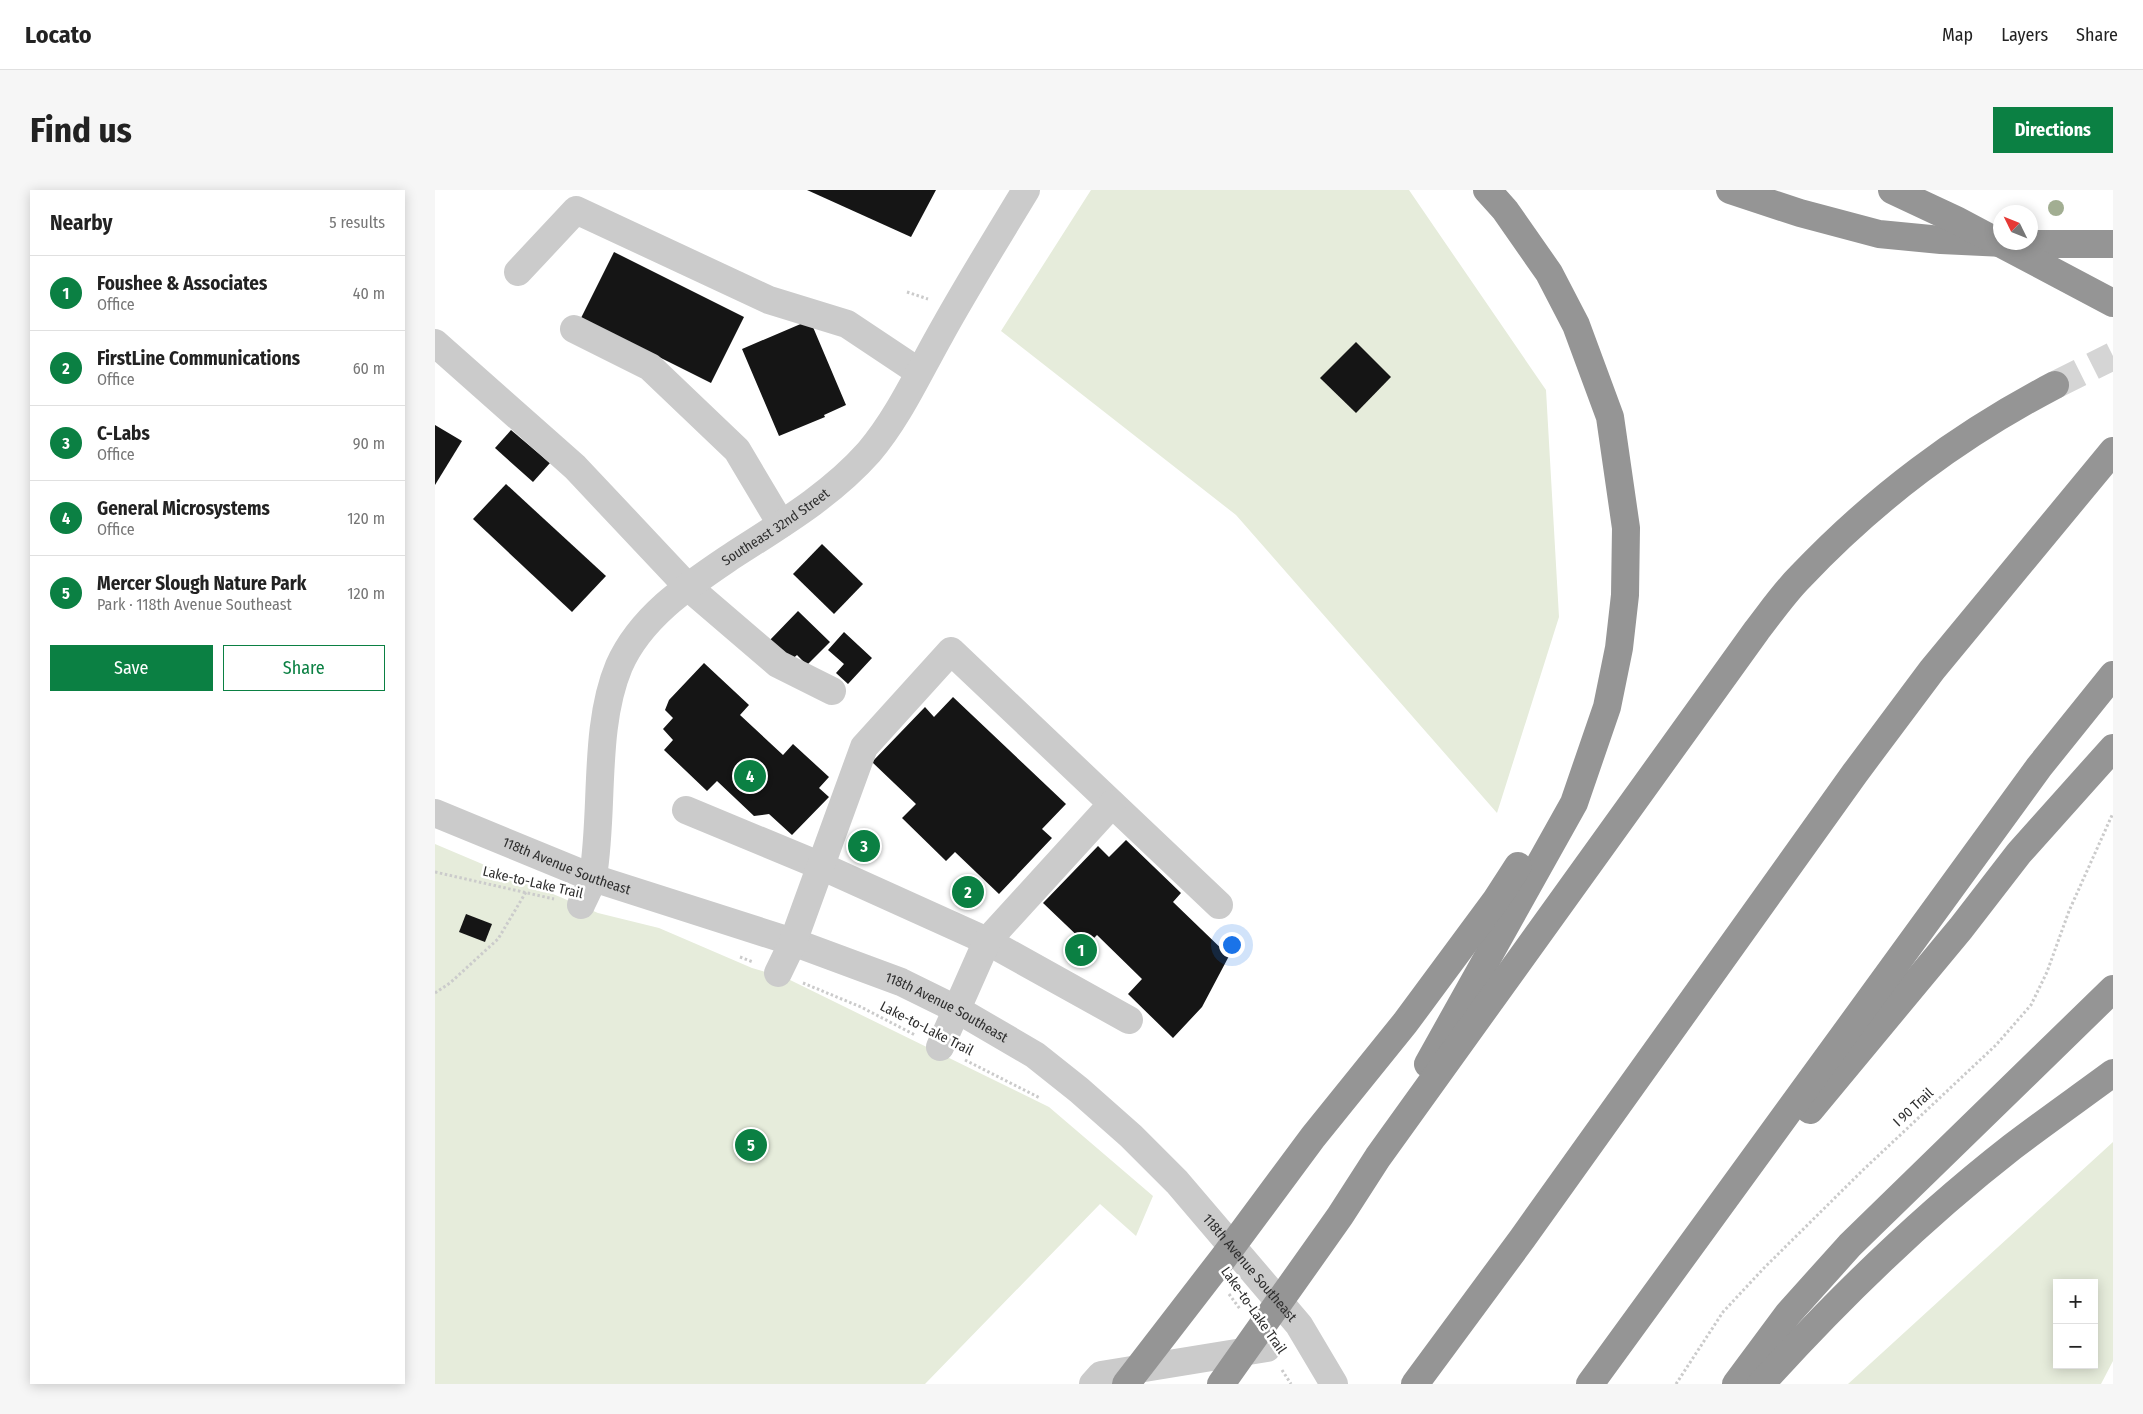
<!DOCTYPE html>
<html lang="en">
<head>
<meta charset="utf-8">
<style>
	:root { --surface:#fff; --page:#f6f6f6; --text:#222; --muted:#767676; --line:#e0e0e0; --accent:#0b8043 }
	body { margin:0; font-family:"Fira Sans Condensed",sans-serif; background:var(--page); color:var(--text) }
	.controls { position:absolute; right:15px; bottom:15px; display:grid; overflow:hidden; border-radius:0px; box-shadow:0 2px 12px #0003 }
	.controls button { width:45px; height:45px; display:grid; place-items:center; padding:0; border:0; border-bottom:1px solid var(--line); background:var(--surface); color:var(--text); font:25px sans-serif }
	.compass { position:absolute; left:1558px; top:15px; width:45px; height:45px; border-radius:50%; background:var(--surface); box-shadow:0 2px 12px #0003; rotate:313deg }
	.you { position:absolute; left:796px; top:754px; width:18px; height:18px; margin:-12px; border:4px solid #fff; border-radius:50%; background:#1a73e8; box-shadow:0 0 0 8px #1a73e833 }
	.badge { display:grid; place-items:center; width:32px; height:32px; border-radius:50%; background:var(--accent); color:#fff; font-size:16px; font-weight:700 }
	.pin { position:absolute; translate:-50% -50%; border:2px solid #fff; box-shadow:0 1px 5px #0006 }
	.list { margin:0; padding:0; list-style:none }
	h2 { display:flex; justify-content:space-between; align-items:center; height:65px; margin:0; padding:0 20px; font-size:21px }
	h2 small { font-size:16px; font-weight:400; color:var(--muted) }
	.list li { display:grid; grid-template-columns:32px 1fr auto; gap:15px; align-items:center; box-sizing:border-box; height:75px; padding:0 20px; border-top:1px solid var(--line) }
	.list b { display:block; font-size:19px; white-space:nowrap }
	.list p { margin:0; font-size:16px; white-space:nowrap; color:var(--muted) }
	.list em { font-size:16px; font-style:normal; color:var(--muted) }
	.actions { display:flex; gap:10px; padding:15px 20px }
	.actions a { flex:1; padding:11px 0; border:1px solid var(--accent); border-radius:0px; text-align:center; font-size:18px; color:var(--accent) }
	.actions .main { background:var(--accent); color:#fff }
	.map { position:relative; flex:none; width:1678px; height:1194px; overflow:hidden; border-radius:0px }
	header { display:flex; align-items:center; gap:30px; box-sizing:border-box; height:70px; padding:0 25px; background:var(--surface); border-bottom:1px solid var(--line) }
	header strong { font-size:24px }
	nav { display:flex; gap:28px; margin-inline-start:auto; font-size:18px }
	.intro { display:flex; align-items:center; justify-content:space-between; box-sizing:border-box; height:120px; padding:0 30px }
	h1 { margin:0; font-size:35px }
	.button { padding:12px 22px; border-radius:0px; background:var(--accent); color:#fff; font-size:18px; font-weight:700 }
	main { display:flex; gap:30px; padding:0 30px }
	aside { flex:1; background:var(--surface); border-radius:0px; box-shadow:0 2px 12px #0003 }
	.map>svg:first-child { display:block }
	.green { fill:#e6ecdb; fill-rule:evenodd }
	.building { fill:#151515 }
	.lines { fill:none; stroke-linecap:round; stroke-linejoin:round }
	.highway-tunnel { stroke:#d5d5d5; stroke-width:28; stroke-dasharray:28 14; stroke-linecap:butt }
	.path { stroke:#cbcbcb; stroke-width:3; stroke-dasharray:2.5 2.5; stroke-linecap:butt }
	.minor { stroke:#cbcbcb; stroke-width:28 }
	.highway { stroke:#959595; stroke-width:28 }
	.tree { fill:#a2ae92 }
	.labels { text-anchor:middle; stroke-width:5; stroke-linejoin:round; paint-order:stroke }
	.street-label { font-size:14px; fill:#2e2e2e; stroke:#fff }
</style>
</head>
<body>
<header>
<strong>Locato</strong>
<nav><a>Map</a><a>Layers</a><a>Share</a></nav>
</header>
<div class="intro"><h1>Find us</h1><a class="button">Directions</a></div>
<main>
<aside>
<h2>Nearby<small>5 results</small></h2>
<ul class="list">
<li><span class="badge">1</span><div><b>Foushee &amp; Associates</b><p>Office</p></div><em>40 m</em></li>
<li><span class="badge">2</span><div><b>FirstLine Communications</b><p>Office</p></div><em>60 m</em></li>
<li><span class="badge">3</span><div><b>C-Labs</b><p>Office</p></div><em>90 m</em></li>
<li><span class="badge">4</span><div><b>General Microsystems</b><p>Office</p></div><em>120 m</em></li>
<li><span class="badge">5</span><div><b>Mercer Slough Nature Park</b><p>Park · 118th Avenue Southeast</p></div><em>120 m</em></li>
</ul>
<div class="actions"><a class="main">Save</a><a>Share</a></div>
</aside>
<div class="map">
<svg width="1678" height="1194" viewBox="0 0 1678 1194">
	<rect width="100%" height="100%" fill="#fff"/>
	<g class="green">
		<path d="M656 0H974L1111 200 1124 427 1062 623 801 325 566 141Z"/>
		<path d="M0 654 163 723 224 738 317 778 351 788 614 917 718 1006 701 1046 665 1014 490 1194H0Z"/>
		<path d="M1678 952V1171L1666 1194H1413ZM1622 1093H1659V1175H1622Z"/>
	</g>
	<g class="building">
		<path d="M372 0H501L476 47Z"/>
		<path d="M179 62 309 127 276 193 146 128Z"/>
		<path d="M375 130 411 215 389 225 390 227 344 246 307 159Z"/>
		<path d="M921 152 956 187 921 223 885 188Z"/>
		<path d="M0 235 27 251 0 295Z"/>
		<path d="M76 240 115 273 98 292 60 258Z"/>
		<path d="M71 294 171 386 137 422 38 329Z"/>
		<path d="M387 354 428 394 399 424 358 384Z"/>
		<path d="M363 421 395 452 372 475 362 465 354 472 334 451Z"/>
		<path d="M409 442 437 468 413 494 401 483 409 474 393 460Z"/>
		<path d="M269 473 314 515 305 525 348 565 358 554 394 587 384 598 394 607 357 645 334 624 319 626 282 591 272 601 229 560 238 550 228 539 238 528 230 520 234 510Z"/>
		<path d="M518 507 631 614 607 639 617 648 564 704 520 662 511 671 467 628 481 614 437 572 490 517 499 527Z"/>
		<path d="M691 650 746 703 738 712 794 766 767 817 738 848 693 804 707 789 662 745 652 755 608 713 663 656 674 667Z"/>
		<path d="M31 724 57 734 50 752 24 742Z"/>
	</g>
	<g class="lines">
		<path class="highway-tunnel" d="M1620 195 1678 166"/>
		<g class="path">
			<path d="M472 102 493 109"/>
			<path d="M0 682 119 709"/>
			<path d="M305 767 318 772"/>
			<path d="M368 793 426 817 480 845"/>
			<path d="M0 803 15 793 63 749 91 702"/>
			<path d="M530 870 605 908"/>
			<path d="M794 1104 805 1119"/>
			<path d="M847 1180 856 1194"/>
			<path d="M1241 1194 1288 1122 1329 1078 1428 980 1561 855 1596 815 1612 782 1634 721 1678 623"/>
		</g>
		<g class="minor">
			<path d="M83 82 141 20 334 110 412 134 484 182"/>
			<path d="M139 139 215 177 302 260 346 334"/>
			<path d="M0 153 140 277 252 396 343 474 397 501"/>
			<path d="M251 620 386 676 552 751 694 830"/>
			<path id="s1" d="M0 623 158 688 358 752 466 792 523 820 600 865 644 900 696 946 742 992 864 1135 899 1194"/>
			<path id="s2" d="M146 715C150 706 156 696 158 686 169 620 158 538 184 476 206 426 254 395 297 366 345 335 396 305 434 262 463 228 483 184 505 145 532 96 562 48 591 0"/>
			<path d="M343 783 358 752 429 557 516 461 784 715"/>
			<path d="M505 857 552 751 677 614"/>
			<path d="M658 1194 666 1185 832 1158"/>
		</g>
		<g class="highway">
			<path d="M1295 0 1365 23 1444 44 1506 50 1590 54H1678"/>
			<path d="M1457 0 1521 30 1678 113"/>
			<path d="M993 874 1139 613 1172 517 1184 458 1190 405 1191 338 1175 227 1141 135 1114 83 1070 20 1052 0"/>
			<path d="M1375 920 1526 738 1584 663 1678 558"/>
			<path d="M691 1194 789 1067 878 947 970 833 1061 710 1083 676"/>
			<path d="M786 1194 905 1026 943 967 1322 440C1336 422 1349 403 1365 387 1441 307 1523 246 1620 195"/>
			<path d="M980 1194 1087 1049 1420 583 1497 480 1678 261"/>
			<path d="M1155 1194 1604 577 1678 485"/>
			<path d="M1301 1194 1353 1124 1415 1055 1678 799"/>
			<path d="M1326 1194C1403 1109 1486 1028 1577 957 1610 932 1644 908 1678 883"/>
		</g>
	</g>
	<circle class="tree" cx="1621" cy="18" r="8"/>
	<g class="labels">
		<g class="street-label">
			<text dy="5" stroke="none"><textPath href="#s2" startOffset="456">Southeast 32nd Street</textPath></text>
			<text dy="5" stroke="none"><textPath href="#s1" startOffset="142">118th Avenue Southeast</textPath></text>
			<text transform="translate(98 692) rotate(13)" y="5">Lake-to-Lake Trail</text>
			<text dy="5" stroke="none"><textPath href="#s1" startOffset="548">118th Avenue Southeast</textPath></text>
			<text transform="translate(492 838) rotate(27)" y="5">Lake-to-Lake Trail</text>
			<text transform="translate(1478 917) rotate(-43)" y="5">I 90 Trail</text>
			<text dy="5" stroke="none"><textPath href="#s1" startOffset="952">118th Avenue Southeast</textPath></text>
			<text transform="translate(819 1120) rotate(55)" y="5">Lake-to-Lake Trail</text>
		</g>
	</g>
</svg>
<div class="controls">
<button>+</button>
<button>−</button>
</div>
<svg class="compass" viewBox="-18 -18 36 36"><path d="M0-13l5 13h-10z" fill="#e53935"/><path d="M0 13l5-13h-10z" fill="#767676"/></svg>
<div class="you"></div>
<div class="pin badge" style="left:646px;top:760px">1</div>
<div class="pin badge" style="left:533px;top:702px">2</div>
<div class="pin badge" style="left:429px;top:656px">3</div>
<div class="pin badge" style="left:315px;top:586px">4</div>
<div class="pin badge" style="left:316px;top:955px">5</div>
</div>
</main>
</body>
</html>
